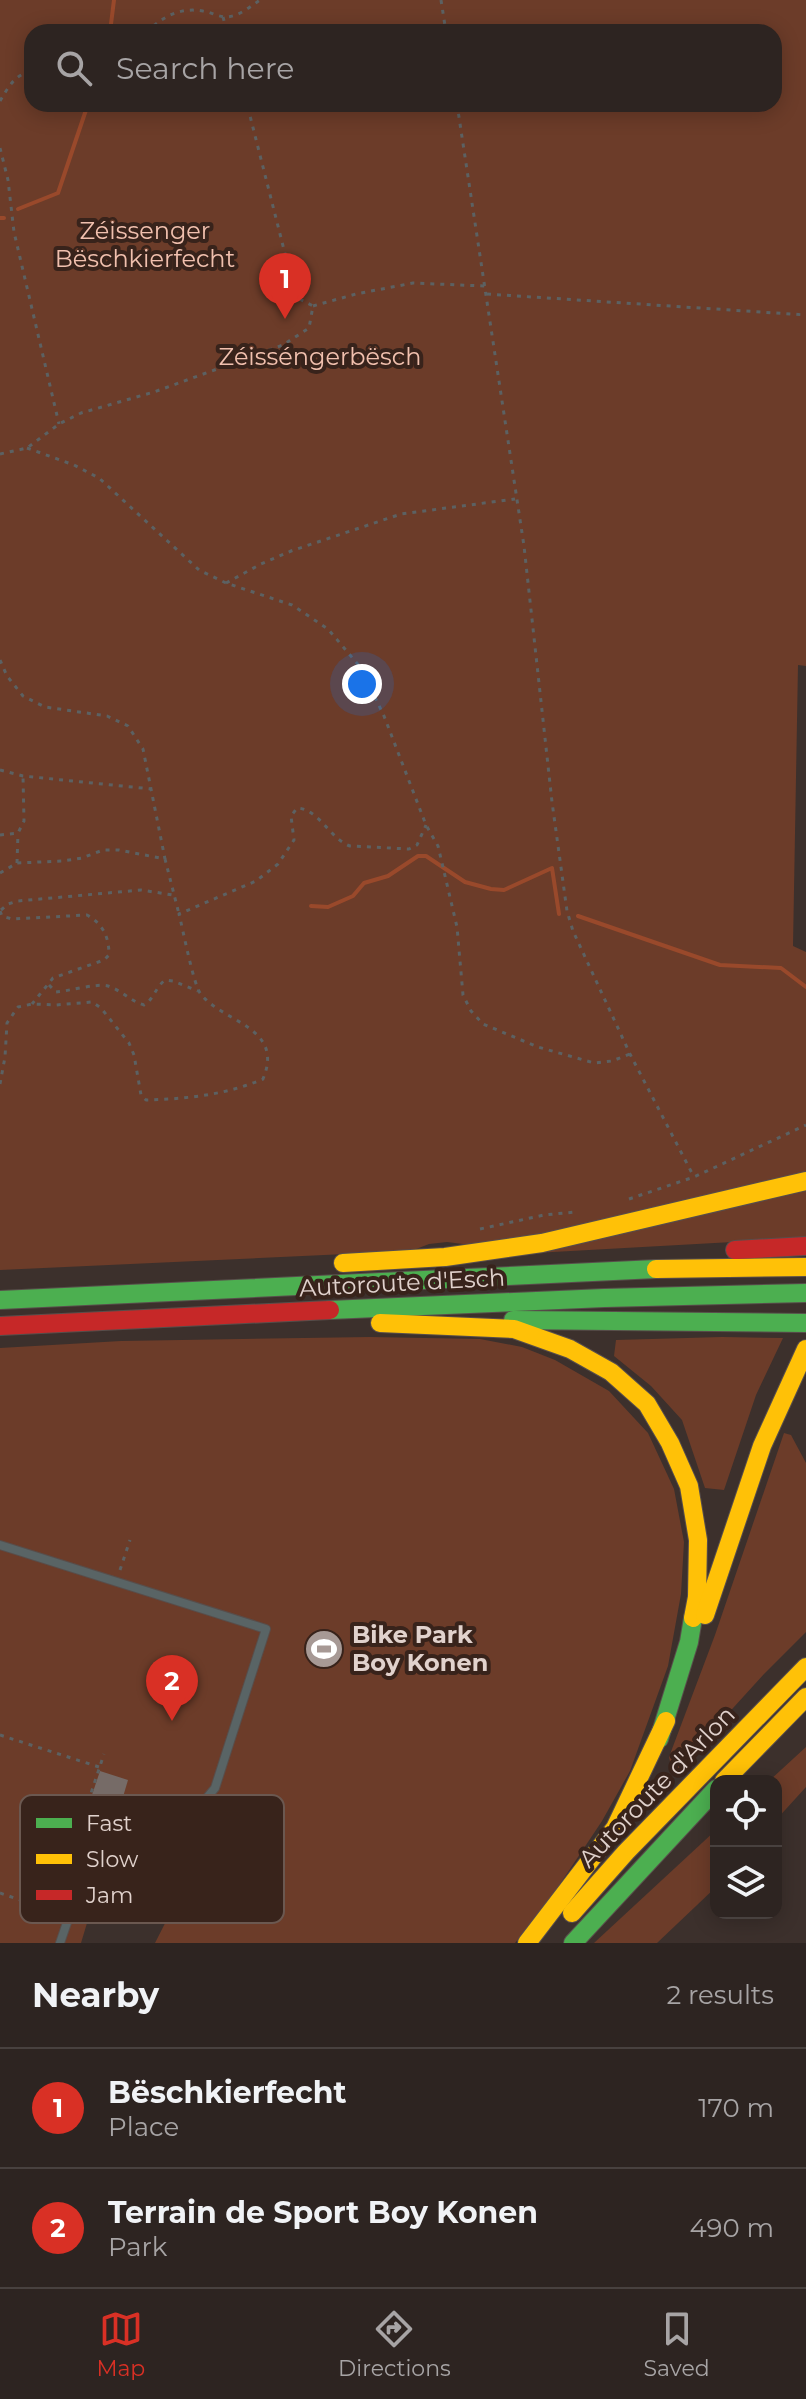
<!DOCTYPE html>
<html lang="en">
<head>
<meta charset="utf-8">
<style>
	:root { --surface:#2d2421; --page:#39302e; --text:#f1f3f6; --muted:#a7a4a5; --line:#48413f; --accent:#d93025 }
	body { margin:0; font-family:Montserrat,sans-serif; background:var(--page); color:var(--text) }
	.controls { position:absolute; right:24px; bottom:24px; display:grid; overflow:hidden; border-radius:16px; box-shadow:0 4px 20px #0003 }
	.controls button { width:72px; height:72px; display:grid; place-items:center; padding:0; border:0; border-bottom:2px solid var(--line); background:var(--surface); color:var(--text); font:40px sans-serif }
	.you { position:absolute; left:362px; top:684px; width:28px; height:28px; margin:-20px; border:6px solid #fff; border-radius:50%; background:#1a73e8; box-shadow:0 0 0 12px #1a73e833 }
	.badge { display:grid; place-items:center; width:52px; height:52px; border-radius:50%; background:var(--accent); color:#fff; font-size:26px; font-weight:700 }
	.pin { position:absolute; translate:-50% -66px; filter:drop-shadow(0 2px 4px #0008) }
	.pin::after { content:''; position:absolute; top:42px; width:28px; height:24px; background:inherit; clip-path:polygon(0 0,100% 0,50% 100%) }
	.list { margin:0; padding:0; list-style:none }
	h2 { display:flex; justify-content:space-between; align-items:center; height:104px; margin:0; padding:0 32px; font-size:34px }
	h2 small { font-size:26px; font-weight:400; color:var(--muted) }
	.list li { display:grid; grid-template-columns:52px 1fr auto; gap:24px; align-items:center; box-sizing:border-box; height:120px; padding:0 32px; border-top:2px solid var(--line) }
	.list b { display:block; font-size:30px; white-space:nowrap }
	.list p { margin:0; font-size:26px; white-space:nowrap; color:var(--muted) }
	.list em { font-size:26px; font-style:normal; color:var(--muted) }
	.icon { flex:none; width:44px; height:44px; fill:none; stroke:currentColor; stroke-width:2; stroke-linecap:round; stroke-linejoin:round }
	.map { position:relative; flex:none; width:806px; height:1943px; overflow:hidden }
	.search { position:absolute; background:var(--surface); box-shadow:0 4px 20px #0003; left:24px; right:24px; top:24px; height:88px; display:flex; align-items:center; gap:20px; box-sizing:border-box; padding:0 28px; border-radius:24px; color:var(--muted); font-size:30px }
	.sheet { height:344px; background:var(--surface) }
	nav { display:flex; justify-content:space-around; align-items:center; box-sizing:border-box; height:112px; border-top:2px solid var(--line); background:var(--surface); font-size:22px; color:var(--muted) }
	nav a { display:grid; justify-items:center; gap:4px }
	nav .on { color:var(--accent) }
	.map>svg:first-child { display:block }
	.green { fill:#6c3c29; fill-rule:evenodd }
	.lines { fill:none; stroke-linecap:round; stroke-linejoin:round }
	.stream { stroke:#99492b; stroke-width:4 }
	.building { fill:#766b67 }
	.lane-casing { stroke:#584e4b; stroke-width:10 }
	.fast-casing { stroke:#584e4b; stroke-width:20 }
	.slow-casing { stroke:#584e4b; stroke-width:20 }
	.jam-casing { stroke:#584e4b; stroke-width:20 }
	.path { stroke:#5c6162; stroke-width:3; stroke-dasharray:4 6; stroke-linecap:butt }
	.lane { stroke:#596465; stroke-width:8 }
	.fast { stroke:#4caf50; stroke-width:18 }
	.slow { stroke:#ffc107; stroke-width:18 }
	.jam { stroke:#c62828; stroke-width:18 }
	.labels { text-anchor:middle; stroke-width:8; stroke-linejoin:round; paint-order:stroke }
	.park-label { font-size:24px; fill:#f1c0ae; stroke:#38231b }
	.street-label { font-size:24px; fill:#e1d2cd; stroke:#38231b }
	.poi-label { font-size:24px; font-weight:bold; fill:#e1d2cd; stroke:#38231b; text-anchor:start }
	.key { fill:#38231b; stroke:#6b5850; stroke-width:2 }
	.key-label { font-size:22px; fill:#e1d2cd }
</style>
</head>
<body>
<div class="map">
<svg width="806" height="1943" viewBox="0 0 806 1943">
	<rect width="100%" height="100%" fill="#3c302c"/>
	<g class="green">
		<path d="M0 0H806V666L798 665 793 946 806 952V1238L535 1253 447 1242 429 1244 411 1251 0 1270ZM32 32H774V104H32Z"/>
		<path d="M370 1337 480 1339 522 1347 555 1360 609 1391 648 1433 674 1489 684 1542 681 1594 668 1666 630 1771 602 1821 550 1899 515 1943H155L189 1876 174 1870 150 1846 114 1833 81 1943H0V1348L121 1341Z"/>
		<path d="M722 1337 783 1338 756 1395 724 1490 705 1488 682 1420 651 1386 614 1356 616 1340Z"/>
		<path d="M784 1433 791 1435 806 1463V1632L764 1674 673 1774 669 1757 715 1635Z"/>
		<path d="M806 1747V1787L776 1820V1781H769Z"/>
		<path d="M716 1830V1887L657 1943H594Z"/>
	</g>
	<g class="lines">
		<g class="stream">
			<path d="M110 32 114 0"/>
			<path d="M18 209 58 193 88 104"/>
			<path d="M0 218H4"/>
			<path d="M311 906 328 907 353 896 364 883 388 876 418 856H426L465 882 491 889 504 890 552 868 559 914"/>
			<path d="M578 916 720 965 781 968 806 987"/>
		</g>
	</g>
	<path class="building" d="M100 1771 128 1780 120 1807 91 1798Z"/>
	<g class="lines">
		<defs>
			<path id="lane" d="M0 1545 266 1629 215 1788 205 1800 192 1805 134 1812 118 1816 103 1827 94 1844 60 1943"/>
			<g id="fast">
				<path d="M0 1300 656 1269"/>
				<path d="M330 1310 604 1298 806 1293"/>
				<path d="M513 1320 806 1323"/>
				<path d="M659 1739 689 1642 693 1618"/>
				<path d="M573 1943 716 1789"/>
			</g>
			<g id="slow">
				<path d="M343 1263 445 1257 542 1243 806 1181"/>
				<path d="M656 1269 806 1267"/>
				<path d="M380 1323 514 1329 570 1349 611 1372 647 1404 670 1443 689 1486 698 1540 697 1597 693 1618"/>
				<path d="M705 1615 762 1446 806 1349"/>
				<path d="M724 1781 806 1697"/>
				<path d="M572 1913 626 1852 806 1667"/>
				<path d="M527 1943 615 1828 666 1721"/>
			</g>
			<g id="jam">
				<path d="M735 1250 806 1246"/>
				<path d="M0 1326 330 1310"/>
			</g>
		</defs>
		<use href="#lane" class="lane-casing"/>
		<use href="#fast" class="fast-casing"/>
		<use href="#slow" class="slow-casing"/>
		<use href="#jam" class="jam-casing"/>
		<g class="path">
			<path d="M441 0 446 32"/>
			<path d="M223 17 227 32"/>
			<path d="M146 32C163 17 179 7 203 11 211 12 218 17 227 17 239 16 250 7 260 0"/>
			<path d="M0 101C8 88 15 73 32 72"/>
			<path d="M457 104 524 546 552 802 567 911 573 931 630 1054 694 1177"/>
			<path d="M0 148 8 180 14 232 59 424"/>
			<path d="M487 294 806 315"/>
			<path d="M313 306 356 294 413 283 485 286"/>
			<path d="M27 448 74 465 99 478 199 570 226 583 292 605 328 629 361 668 384 716 426 825 438 846 457 927 463 995 471 1011 483 1024 538 1047 594 1063 612 1061 630 1054"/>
			<path d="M0 454 27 448 59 424 81 413 154 392 283 345 309 328 313 306 296 297 247 104"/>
			<path d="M226 583 261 564 291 551 401 514 515 499"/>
			<path d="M0 660 7 676 23 696 45 707 107 716 128 726 143 749 165 859"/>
			<path d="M0 770 23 776 152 789"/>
			<path d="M0 835 18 833 24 821 23 776"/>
			<path d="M17 863 18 833"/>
			<path d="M0 873 17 863 63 861 82 858 103 850H119L165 859 179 914"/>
			<path d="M1 910 8 904 18 901 141 890 173 895"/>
			<path d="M0 911 2 916 12 919 87 915C103 924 109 937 109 955L104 960 53 978 32 1004"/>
			<path d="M49 985 56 992C69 991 97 983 108 986 121 990 130 1001 144 1005 154 999 155 988 165 980L173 981 198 991"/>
			<path d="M0 1084 5 1057 7 1023 18 1007 32 1004 56 1005 92 1002 101 1008 129 1043 134 1055 141 1095 146 1100C185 1099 226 1095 263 1079 285 1026 222 1023 200 993 193 982 183 930 179 914L256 881 278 864 294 840 291 816 297 808C319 809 330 839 350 846L409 849 417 845 426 825"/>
			<path d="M629 1199 694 1177 806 1125"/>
			<path d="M480 1229 544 1215 575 1212"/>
			<path d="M120 1570 130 1540"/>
			<path d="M0 1735 99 1767"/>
			<path d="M85 1811 101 1814"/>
			<path d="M0 1893 52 1911 104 1754"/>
		</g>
		<use href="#lane" class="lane"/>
		<use href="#fast" class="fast"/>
		<use href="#slow" class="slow"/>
		<use href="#jam" class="jam"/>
	</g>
	<defs>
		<symbol id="stadium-disc" viewBox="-11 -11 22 22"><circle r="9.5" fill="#a79995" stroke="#38231b"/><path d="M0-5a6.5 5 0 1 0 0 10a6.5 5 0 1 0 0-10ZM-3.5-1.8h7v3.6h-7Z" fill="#fff"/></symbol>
	</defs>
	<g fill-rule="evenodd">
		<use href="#stadium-disc" x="302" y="1627" width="44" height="44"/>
	</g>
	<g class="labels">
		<g class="park-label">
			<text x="145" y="239">Zéissenger<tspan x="145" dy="28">Bëschkierfecht</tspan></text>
			<text x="320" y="365">Zéisséngerbësch</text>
		</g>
		<g class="street-label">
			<text transform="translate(402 1283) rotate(-3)" y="8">Autoroute d'Esch</text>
			<text transform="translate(657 1787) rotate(-46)" y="8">Autoroute d'Arlon</text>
		</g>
		<g class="poi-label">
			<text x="352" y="1643">Bike Park<tspan x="352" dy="28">Boy Konen</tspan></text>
		</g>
	</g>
	<rect x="20" y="1795" width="264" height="128" rx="12" class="key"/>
	<rect x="36" y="1818" width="36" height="10" fill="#4caf50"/>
	<rect x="36" y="1854" width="36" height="10" fill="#ffc107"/>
	<rect x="36" y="1890" width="36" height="10" fill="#c62828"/>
	<g class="key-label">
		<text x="86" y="1831">Fast</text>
		<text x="86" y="1867">Slow</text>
		<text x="86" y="1903">Jam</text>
	</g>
</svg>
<div class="controls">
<button><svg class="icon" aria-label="locate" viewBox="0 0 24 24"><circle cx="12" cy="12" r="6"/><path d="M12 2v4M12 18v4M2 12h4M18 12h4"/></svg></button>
<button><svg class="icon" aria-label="layers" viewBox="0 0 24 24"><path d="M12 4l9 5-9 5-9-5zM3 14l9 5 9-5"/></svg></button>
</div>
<div class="you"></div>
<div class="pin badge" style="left:285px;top:319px">1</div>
<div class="pin badge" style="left:172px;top:1721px">2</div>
<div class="search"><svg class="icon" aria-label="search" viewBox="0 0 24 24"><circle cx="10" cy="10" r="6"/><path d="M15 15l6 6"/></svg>Search here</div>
</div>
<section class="sheet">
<h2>Nearby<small>2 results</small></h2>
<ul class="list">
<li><span class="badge">1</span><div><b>Bëschkierfecht</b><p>Place</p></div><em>170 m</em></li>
<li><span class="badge">2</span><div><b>Terrain de Sport Boy Konen</b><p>Park</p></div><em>490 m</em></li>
</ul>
</section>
<nav>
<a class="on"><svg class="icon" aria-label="map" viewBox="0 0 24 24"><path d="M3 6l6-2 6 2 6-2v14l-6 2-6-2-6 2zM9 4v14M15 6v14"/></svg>Map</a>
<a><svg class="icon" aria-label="directions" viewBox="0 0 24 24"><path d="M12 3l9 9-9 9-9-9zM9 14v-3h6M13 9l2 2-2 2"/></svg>Directions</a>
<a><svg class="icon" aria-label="saved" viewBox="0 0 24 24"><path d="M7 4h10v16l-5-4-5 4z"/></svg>Saved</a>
</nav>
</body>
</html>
